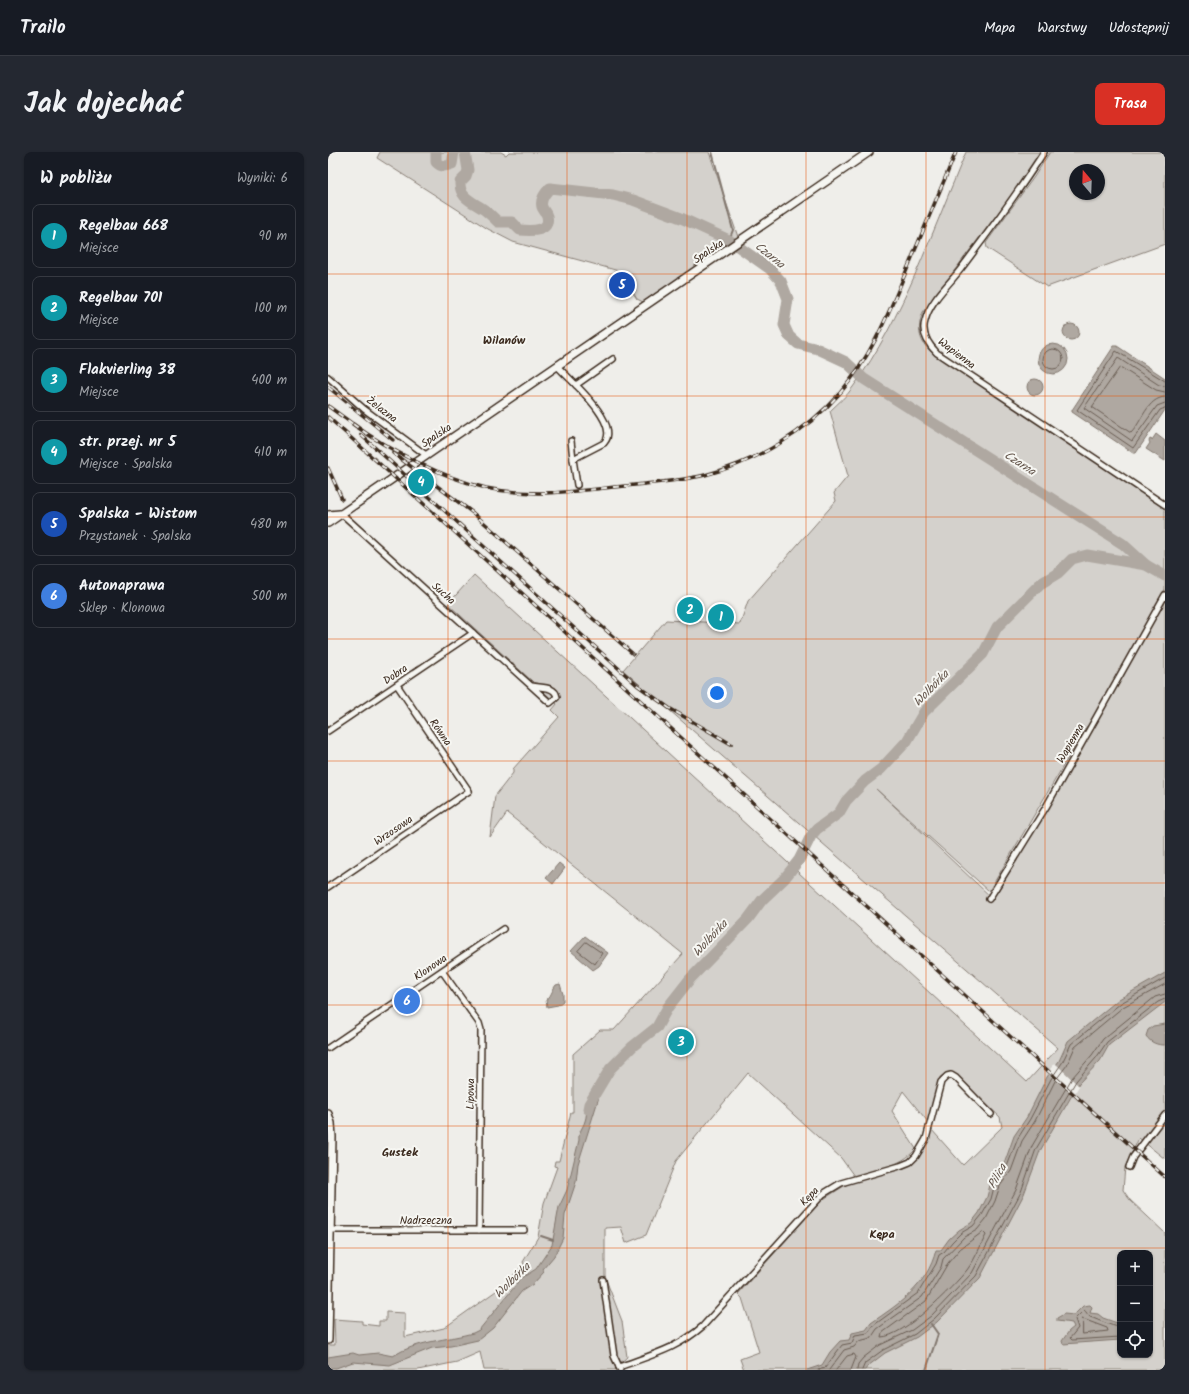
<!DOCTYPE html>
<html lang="pl">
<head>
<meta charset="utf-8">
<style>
	:root { --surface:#171b24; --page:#242831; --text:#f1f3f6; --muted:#9ea1a6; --line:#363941; --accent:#d93025 }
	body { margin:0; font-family:Kalam,sans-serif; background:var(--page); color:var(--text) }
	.controls { position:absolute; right:12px; bottom:12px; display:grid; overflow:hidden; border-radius:8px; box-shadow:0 1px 3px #0004 }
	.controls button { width:36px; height:36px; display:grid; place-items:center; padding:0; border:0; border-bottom:1px solid var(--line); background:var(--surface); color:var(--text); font:20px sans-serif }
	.compass { position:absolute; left:741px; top:12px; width:36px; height:36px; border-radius:50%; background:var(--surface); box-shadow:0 1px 3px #0004; rotate:341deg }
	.you { position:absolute; left:389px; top:541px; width:14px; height:14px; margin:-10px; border:3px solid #fff; border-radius:50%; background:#1a73e8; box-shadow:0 0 0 6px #1a73e833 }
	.badge { display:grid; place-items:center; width:26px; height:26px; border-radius:50%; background:var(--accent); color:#fff; font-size:13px; font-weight:700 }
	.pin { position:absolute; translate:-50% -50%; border:2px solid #fff; box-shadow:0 1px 4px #0006 }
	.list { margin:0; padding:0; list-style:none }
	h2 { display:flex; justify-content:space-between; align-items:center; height:52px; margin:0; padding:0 16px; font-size:17px }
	h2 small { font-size:13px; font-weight:400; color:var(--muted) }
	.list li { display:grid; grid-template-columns:26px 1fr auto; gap:12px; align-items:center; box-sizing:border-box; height:64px; margin:0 8px 8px; padding:0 8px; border:1px solid var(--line); border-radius:8px }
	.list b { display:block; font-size:15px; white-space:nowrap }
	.list p { margin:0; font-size:13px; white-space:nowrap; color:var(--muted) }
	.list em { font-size:13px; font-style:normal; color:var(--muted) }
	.icon { flex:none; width:22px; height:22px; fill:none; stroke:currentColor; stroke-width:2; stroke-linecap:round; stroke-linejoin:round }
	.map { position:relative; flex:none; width:837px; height:1218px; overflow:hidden; border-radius:8px }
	header { display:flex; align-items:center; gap:24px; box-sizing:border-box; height:56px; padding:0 20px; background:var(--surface); border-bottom:1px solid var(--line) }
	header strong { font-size:19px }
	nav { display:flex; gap:22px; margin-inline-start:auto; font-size:14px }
	.intro { display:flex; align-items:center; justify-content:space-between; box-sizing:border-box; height:96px; padding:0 24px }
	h1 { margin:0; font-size:28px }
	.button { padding:10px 18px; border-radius:8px; background:var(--accent); color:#fff; font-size:14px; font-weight:700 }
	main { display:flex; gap:24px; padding:0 24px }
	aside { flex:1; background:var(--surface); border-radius:8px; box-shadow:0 1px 3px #0004 }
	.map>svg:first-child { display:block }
	.green { fill:#d4d1cc; stroke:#887e75; fill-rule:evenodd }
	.water { fill:#afa8a1; stroke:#81766d }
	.pier { fill:#efeeea }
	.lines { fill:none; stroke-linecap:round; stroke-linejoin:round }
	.shore { stroke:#695c52; stroke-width:1 }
	.stream { stroke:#81766d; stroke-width:2 }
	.river { stroke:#afa8a1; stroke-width:11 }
	.street-casing { stroke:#3b2a1e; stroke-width:8 }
	.secondary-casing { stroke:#3b2a1e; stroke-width:10 }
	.street { stroke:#f6f6f2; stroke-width:5 }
	.secondary { stroke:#f6f6f2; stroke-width:7 }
	.rail-casing { stroke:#3b2a1e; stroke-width:3.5 }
	.rail { stroke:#f6f6f2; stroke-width:2; stroke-dasharray:6; stroke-linecap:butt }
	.grid { fill:none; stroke:#e8590c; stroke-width:1; stroke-opacity:0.55 }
	.labels { text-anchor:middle; stroke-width:4; stroke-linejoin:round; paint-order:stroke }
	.street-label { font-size:11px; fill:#3b2a1e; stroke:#f6f6f2 }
	.water-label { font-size:12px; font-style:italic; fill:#64564c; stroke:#f6f6f2 }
	.neighbourhood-label { font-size:12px; font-weight:bold; fill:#3b2a1e; stroke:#f6f6f2 }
</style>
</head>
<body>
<header>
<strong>Trailo</strong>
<nav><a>Mapa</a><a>Warstwy</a><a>Udostępnij</a></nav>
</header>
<div class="intro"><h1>Jak dojechać</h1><a class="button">Trasa</a></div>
<main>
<aside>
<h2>W pobliżu<small>Wyniki: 6</small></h2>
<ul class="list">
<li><span class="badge" style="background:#0f9aa8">1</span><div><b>Regelbau 668</b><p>Miejsce</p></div><em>90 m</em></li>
<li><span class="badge" style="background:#0f9aa8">2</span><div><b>Regelbau 701</b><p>Miejsce</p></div><em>100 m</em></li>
<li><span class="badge" style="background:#0f9aa8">3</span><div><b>Flakvierling 38</b><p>Miejsce</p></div><em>400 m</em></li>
<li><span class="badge" style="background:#0f9aa8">4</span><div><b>str. przej. nr 5</b><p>Miejsce · Spalska</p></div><em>410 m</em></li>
<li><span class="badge" style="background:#1a4fb4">5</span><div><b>Spalska - Wistom</b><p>Przystanek · Spalska</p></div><em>480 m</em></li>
<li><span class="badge" style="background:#3f7fe0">6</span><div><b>Autonaprawa</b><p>Sklep · Klonowa</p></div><em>500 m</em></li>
</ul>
</aside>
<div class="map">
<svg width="837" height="1218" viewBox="0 0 837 1218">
	<rect width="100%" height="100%" fill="#efeeea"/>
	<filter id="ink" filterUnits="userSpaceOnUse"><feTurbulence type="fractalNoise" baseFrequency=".025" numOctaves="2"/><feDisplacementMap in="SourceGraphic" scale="8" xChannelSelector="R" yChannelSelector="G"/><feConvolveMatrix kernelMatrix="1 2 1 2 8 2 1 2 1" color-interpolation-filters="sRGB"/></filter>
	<g filter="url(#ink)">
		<g class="green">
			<path d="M52 0H173L178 3 181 0H381L410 85 315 150 309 147 291 119 185 90 160 77 49 6Z"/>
			<path d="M638 0H713L679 49 595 160C588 177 591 191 606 202L837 357V437L761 575 759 574 661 739 548 637 664 746 670 739 720 656 837 448V1007L811 986 797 1015 795 1038 802 1048 837 1081V1218H416L412 1207 431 1200 414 1146 410 1142 494 1048 516 1034 527 1029 573 1017 584 1012 596 998 603 977 635 1013 674 975 672 965 644 939 629 923 618 921 612 925 600 970 575 939 564 959 588 997C572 1015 548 1018 526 1024L513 1006 420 921 348 1009 318 1083 298 1091 293 1075 277 1076V1125L294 1169 299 1205 287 1216 288 1218H156L152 1200 129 1210 90 1218H0V1193H7L6 1167 34 1169V1172L51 1174V1169H58V1160L77 1161V1185L116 1176 175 1134 196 1112 195 1110 210 1085 216 1051 229 1015 226 1014 227 1009H231L243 960H245V902L272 878H286L355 802 179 661 162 685 167 644 185 621V617L231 565 224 558 229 552 120 452 146 423 699 930 730 896 295 518 338 468 412 472 420 449 508 349 506 341 520 324 502 259C510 251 519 244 525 235 575 166 605 78 638 0ZM792 1101H822V1203H792Z"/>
			<path d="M722 0H837V92L719 135 659 96 658 91 706 25ZM747 18H771V42H747Z"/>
		</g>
		<g class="water">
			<circle cx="743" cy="180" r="8"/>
			<circle cx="725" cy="207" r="15"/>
			<path d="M786 194H789L837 226V258L808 301H805L744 260V258Z"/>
			<circle cx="707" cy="235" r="8"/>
			<path d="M828 282 837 289V309L818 297 822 291 821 289 822 287 824 288Z"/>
			<path d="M231 711 237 716 225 732 218 726Z"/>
			<path d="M257 784 280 801 271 814 265 818 243 799Z"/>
			<path d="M837 821V850L781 893 772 909 751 931 712 999 696 1042 652 1126 609 1170 589 1185 557 1201 540 1214 537 1218H479L494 1213 502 1200 512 1189 521 1188 524 1181 538 1178 543 1171C572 1151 599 1134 608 1098H613L621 1087 631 1078 643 1071 651 1061 659 1045 663 1029 675 1015 686 984 699 965 719 925 731 909 740 889 791 847Z"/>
			<path d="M232 832 235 842V849L230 853 219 855 218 848C223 845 224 838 228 833Z"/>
			<path d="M837 872V893C829 893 823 891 818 884L820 878 825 874Z"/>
			<path d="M262 944 271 945 250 1012 248 1030 237 1063 235 1086 226 1104 215 1117 216 1120 205 1132 194 1139 165 1176 150 1188 123 1194 104 1196 62 1213 25 1210 8 1216H0V1205L25 1201 31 1203 50 1201 65 1204C88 1189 119 1188 145 1181L151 1178 188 1133 190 1128 208 1117 224 1093 231 1055 239 1038 251 988C250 980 255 976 257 969 260 961 257 950 262 944Z"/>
			<path d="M762 1153 764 1155 762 1161 770 1162 775 1166 792 1172V1188L735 1192 734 1189 741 1179 746 1175 744 1171 729 1169V1166L736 1162 746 1163 755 1154Z"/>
		</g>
		<path class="pier" d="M727 911 751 934 745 944 719 921Z"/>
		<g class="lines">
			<g class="shore">
				<circle cx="725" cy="207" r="10"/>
				<path d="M837 229 788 199 749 258 805 296 832 258 837 256"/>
				<path d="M837 234 831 233 790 206 756 256 804 289 829 254 837 251"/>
				<path d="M837 240 828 238 792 215 764 255 803 281C814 270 819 246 837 245"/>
				<path d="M258 790 274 801 267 812 250 799Z"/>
				<path d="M655 1080 658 1083C652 1094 647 1108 639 1118 625 1135 576 1185 553 1185L554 1181 598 1149 620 1111 632 1097Z"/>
				<path d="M755 1167 779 1176 780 1179 755 1182Z"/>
				<path d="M792 1175C782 1174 771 1168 762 1165 759 1163 759 1160 756 1158L747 1167 750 1176 742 1186 744 1188 792 1185"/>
				<path d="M490 1218 497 1216 514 1193 524 1191 527 1183 540 1181 546 1173 590 1141 608 1112 611 1103 616 1100 624 1090 633 1081 645 1074 654 1063 663 1047 667 1031 678 1017 690 986 702 967 723 927 734 911 743 892 793 851 837 826"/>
				<path d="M501 1218 516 1198 526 1195 531 1189 543 1186 549 1177 594 1145 613 1115 615 1107 636 1085 649 1078 658 1067 667 1049 672 1034 683 1019 694 989 707 969 727 929 739 913 747 895 795 855 837 832"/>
				<path d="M508 1218 519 1204 526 1202 528 1205 523 1218"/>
				<path d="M529 1218 530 1212 535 1206 552 1193 584 1178 603 1164 644 1121 688 1038 704 994 744 926 764 903 775 887 827 845 837 842"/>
				<path d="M534 1218 537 1211 555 1198 587 1182 606 1167 648 1124 693 1040 708 997 748 929 768 906 779 890 830 850 837 847"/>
			</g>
			<g class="stream">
				<path d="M384 0 405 78 401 88"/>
				<path d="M213 1084 225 1088"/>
				<path d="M598 1218 610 1182 603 1172"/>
			</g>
			<g class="river">
				<path d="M108 0V10C113 15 117 15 124 12L126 0"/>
				<path d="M137 0 140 18 138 24 132 30C131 47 146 50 158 59 162 62 166 66 170 70H184L192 78C204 79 223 80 219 64 218 60 215 58 214 55 212 48 217 41 222 36L285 43 305 48 353 66 401 88 442 117 453 129 460 147 456 173 461 184 470 192 490 197 518 210 536 227 795 392 818 413"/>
				<path d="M260 957 261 952 282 917 305 894 329 875 340 855 362 827 420 767 434 748 456 727 471 708 483 684 489 677 511 661 518 649 537 629 553 617 579 589 596 560 655 502 669 475 712 432 730 421 744 407 759 403 818 413 837 424"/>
			</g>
			<defs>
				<g id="street">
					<path d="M716 0C691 39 663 77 635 114 623 131 602 148 597 169 593 181 601 193 609 201L837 353"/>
					<path d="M229 214C242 228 294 272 276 291L245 307 249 333"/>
					<path d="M0 225 36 257 98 303"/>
					<path d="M248 233 285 207"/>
					<path d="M243 289 245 307"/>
					<path d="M14 362 222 551 229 545C227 534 214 536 204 534"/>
					<path d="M0 579 145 481"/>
					<path d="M0 735 141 639 69 533"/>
					<path d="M661 747 718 655 837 443"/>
					<path d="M114 819 151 871 153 878 151 1078"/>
					<path d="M0 896 175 777"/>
					<path d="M801 1015 805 1005 837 963"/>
					<path d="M0 1078H196"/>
					<path d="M275 1128 286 1204 292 1217"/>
					<path d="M291 1215C323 1203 349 1197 375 1174L495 1042 513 1031 572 1014 582 1010 588 1004 598 987 613 930 619 924 623 923 628 926 663 962"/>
				</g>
				<g id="secondary">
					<path d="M0 363 12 362"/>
					<path d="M0 371 541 0"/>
					<path d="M0 962 3 971 4 985 0 1188"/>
				</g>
			</defs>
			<use href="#street" class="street-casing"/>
			<use href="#secondary" class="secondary-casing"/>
			<use href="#street" class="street"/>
			<use href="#secondary" class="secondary"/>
			<defs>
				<g id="rail">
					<path d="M0 235 65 288"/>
					<path d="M0 254 29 275"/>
					<path d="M0 265 837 1025"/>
					<path d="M25 272C60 298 116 326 158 336 201 345 243 340 286 335 316 332 347 330 377 323 428 310 477 281 512 241 544 204 561 160 580 115 596 77 612 38 628 0"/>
					<path d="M33 283 309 533 341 556 403 592"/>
					<path d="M65 301 145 361 305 502"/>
					<path d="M0 316 14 347"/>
				</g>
			</defs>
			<use href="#rail" class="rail-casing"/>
			<use href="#rail" class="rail"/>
		</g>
	</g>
	<path class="grid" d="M120 0V1218M239 0V1218M359 0V1218M478 0V1218M598 0V1218M717 0V1218M0 122H837M0 244H837M0 365H837M0 487H837M0 609H837M0 731H837M0 853H837M0 974H837M0 1096H837"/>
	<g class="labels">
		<g class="street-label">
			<text transform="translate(380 99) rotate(-34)" y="4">Spalska</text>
			<text transform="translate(629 201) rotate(37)" y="4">Wapienna</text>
			<text transform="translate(54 257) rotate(37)" y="4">Żelazna</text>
			<text transform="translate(108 283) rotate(-34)" y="4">Spalska</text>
			<text transform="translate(116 441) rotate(42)" y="4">Sucha</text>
			<text transform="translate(67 522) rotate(-34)" y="4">Dobra</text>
			<text transform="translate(113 580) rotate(56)" y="4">Równa</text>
			<text transform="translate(742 591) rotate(-60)" y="4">Wapienna</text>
			<text transform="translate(65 678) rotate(-34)" y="4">Wrzosowa</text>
			<text transform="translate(102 815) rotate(-34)" y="4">Klonowa</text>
			<text transform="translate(142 942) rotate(-89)" y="4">Lipowa</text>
			<text transform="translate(481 1044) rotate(-46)" y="4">Kępa</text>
			<text x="98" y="1072">Nadrzeczna</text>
		</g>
		<g class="water-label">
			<text transform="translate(442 103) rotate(39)" y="4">Czarna</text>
			<text transform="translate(692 311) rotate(33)" y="4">Czarna</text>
			<text transform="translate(603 536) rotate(-46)" y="4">Wolbórka</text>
			<text transform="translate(382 786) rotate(-47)" y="4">Wolbórka</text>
			<text transform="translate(669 1024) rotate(-61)" y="4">Pilica</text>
			<text transform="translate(184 1128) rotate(-44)" y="4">Wolbórka</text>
		</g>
		<g class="neighbourhood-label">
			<text x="176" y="192">Wilanów</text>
			<text x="72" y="1004">Gustek</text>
			<text x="554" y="1086">Kępa</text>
		</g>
	</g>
</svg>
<div class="controls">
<button>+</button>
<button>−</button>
<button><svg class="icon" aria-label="locate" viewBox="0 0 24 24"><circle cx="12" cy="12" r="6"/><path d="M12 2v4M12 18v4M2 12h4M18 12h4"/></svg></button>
</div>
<svg class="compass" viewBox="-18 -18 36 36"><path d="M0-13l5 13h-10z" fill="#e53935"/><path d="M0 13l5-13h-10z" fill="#9ea1a6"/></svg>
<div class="you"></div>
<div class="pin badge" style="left:393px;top:465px;background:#0f9aa8">1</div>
<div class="pin badge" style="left:362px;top:458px;background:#0f9aa8">2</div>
<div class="pin badge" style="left:353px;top:890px;background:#0f9aa8">3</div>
<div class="pin badge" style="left:93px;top:330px;background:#0f9aa8">4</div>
<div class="pin badge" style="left:294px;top:133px;background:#1a4fb4">5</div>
<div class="pin badge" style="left:79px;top:849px;background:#3f7fe0">6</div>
</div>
</main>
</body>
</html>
